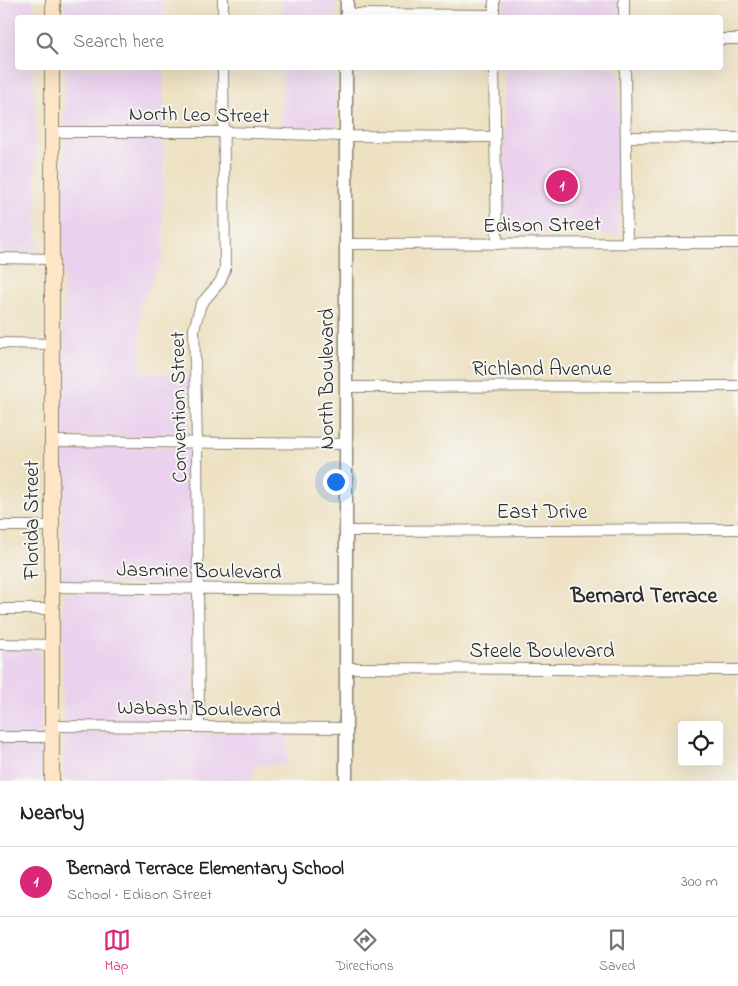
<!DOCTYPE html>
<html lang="en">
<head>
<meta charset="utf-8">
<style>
	:root { --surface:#fff; --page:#f6f6f6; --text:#222; --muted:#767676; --line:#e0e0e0; --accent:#db2777 }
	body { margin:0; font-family:"Indie Flower",sans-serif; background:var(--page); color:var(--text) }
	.controls { position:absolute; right:15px; bottom:15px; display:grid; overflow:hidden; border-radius:5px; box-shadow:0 5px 20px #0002 }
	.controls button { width:45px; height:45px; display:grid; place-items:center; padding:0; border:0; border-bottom:1px solid var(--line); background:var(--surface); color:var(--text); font:25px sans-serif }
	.you { position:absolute; left:335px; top:481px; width:18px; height:18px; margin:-12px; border:4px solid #fff; border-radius:50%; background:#1a73e8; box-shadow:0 0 0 8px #1a73e833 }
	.badge { display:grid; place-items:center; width:32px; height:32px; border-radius:50%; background:var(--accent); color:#fff; font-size:16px; font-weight:700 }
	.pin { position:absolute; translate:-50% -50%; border:2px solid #fff; box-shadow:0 1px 5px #0006 }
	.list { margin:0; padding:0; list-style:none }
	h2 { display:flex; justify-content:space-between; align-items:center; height:65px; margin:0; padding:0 20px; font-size:21px }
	h2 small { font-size:16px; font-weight:400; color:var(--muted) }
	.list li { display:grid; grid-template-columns:32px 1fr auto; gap:15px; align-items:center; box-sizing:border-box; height:70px; padding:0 20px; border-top:1px solid var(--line) }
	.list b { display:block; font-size:19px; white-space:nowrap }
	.list p { margin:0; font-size:16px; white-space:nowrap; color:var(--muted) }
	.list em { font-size:16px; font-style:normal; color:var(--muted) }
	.icon { flex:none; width:28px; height:28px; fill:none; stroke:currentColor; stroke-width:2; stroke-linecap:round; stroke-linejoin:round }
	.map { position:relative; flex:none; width:738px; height:781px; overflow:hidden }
	.search { position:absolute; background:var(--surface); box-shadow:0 5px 20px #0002; left:15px; right:15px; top:15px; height:55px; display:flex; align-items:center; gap:12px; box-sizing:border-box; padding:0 18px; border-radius:5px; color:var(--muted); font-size:19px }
	.sheet { height:135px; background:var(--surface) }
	nav { display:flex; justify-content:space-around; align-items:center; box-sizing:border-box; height:70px; border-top:1px solid var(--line); background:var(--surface); font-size:14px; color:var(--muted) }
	nav a { display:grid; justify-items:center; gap:2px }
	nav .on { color:var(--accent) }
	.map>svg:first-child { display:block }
	.built { fill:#ead1ed }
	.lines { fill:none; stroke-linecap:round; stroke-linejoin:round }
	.minor-casing { stroke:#8c8676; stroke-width:12 }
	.tertiary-casing { stroke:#8c8676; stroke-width:15 }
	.secondary-casing { stroke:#8c8676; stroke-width:16 }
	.minor { stroke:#fff; stroke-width:10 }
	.tertiary { stroke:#fff; stroke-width:12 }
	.secondary { stroke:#fee5c5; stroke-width:14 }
	.labels { text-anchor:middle; stroke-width:4; stroke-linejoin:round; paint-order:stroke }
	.street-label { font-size:21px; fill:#2b2b2b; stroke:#f6f6f2 }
	.neighbourhood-label { font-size:22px; font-weight:bold; fill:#2b2b2b; stroke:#f6f6f2 }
</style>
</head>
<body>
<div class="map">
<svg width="738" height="781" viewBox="0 0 738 781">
	<rect width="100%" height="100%" fill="#f6f6f2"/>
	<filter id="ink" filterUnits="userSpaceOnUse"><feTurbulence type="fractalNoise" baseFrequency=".02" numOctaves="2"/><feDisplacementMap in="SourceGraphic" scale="10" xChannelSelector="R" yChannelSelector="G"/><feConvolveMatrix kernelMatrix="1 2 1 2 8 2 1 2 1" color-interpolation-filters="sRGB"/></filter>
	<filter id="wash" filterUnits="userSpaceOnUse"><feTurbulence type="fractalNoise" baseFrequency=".0096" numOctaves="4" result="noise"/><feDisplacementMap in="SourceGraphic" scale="20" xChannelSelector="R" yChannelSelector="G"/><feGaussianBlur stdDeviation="1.12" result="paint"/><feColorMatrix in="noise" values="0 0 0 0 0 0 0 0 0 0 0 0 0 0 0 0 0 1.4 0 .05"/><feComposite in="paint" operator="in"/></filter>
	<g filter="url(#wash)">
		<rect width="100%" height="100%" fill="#eee1c2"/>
		<g class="built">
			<path d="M0 0H33V17L18 18V68H34L37 252H0Z"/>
			<rect x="65" y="0" width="99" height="17"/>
			<rect x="282" y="0" width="54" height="17"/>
			<path d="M503 0H619V17H504Z"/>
			<path d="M65 68H164L163 259 140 303 141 373 189 374 190 436H62Z"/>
			<path d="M282 68H336L337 127H282Z"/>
			<path d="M504 68H619V235L505 232Z"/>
			<path d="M62 447H192L193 584 63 583Z"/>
			<path d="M63 593 193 595 194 721 63 722Z"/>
			<path d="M0 648 37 650 40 654 42 781H0Z"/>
			<path d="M64 732 288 734 287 765H254L253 781H64Z"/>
		</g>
	</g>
	<g filter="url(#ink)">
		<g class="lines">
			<defs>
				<g id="minor">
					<path d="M624 0V18"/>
					<path d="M347 14 494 15"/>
					<path d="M223 18V0"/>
					<path d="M494 18V0"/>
					<path d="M720 39H738"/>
					<path d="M494 68 497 244"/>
					<path d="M625 68 627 242"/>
					<path d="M52 132H223L345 136 495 137"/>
					<path d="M626 137 738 138"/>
					<path d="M346 244 738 243"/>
					<path d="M0 258 53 259"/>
					<path d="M0 343 52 344"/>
					<path d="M346 387 738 386"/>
					<path d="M51 441 346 444"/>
					<path d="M0 526H52"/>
					<path d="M347 531 738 529"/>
					<path d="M51 587 346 590"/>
					<path d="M0 609H52"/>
					<path d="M0 644 52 645"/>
					<path d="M347 668 738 670"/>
					<path d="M52 726 346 728"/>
					<path d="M199 727 197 442 194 329 201 304 220 282 225 270 223 68"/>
					<path d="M0 737H52"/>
				</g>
				<g id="tertiary">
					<path d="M347 0V18"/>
					<path d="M346 68V781"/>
				</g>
				<g id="secondary">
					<path d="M53 18V0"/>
					<path d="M52 781V68"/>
				</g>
			</defs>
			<use href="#minor" class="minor-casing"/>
			<use href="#tertiary" class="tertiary-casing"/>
			<use href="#secondary" class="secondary-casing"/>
			<use href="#minor" class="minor"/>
			<use href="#tertiary" class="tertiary"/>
			<use href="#secondary" class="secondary"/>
		</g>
	</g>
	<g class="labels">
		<g class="street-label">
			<text transform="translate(199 114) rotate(1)" y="7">North Leo Street</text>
			<text transform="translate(542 224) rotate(-1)" y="7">Edison Street</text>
			<text x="542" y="375">Richland Avenue</text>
			<text transform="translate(326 379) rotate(-90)" y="7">North Boulevard</text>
			<text transform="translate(178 407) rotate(-91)" y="7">Convention Street</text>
			<text x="542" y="518">East Drive</text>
			<text transform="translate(31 520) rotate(-90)" y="7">Florida Street</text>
			<text transform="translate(199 570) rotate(1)" y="7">Jasmine Boulevard</text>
			<text x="542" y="657">Steele Boulevard</text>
			<text transform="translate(199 708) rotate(1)" y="7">Wabash Boulevard</text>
		</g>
		<g class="neighbourhood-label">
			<text x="644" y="602">Bernard Terrace</text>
		</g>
	</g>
</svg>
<div class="controls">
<button><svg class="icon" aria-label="locate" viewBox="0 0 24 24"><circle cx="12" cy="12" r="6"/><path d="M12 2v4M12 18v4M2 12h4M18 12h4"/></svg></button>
</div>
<div class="you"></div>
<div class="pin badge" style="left:562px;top:186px">1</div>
<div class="search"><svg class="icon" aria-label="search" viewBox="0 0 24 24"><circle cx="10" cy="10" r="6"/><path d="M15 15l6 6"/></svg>Search here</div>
</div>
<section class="sheet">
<h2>Nearby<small></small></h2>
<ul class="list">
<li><span class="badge">1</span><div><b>Bernard Terrace Elementary School</b><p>School · Edison Street</p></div><em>300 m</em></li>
</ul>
</section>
<nav>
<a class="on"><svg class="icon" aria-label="map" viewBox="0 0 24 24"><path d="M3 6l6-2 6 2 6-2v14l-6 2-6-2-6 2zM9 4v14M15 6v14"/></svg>Map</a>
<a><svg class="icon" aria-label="directions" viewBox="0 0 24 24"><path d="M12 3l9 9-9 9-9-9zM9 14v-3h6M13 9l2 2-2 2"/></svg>Directions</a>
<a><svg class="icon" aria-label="saved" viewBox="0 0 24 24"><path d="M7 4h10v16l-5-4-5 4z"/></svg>Saved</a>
</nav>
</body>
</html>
